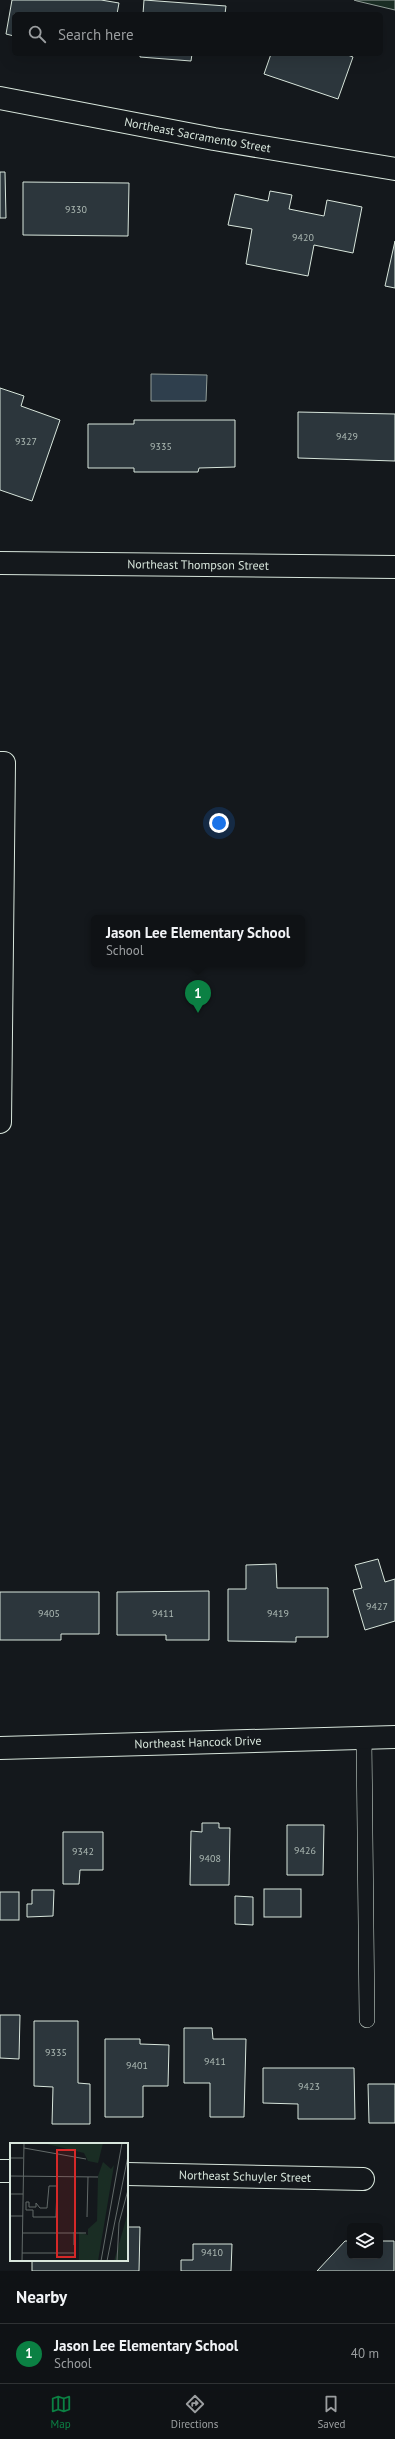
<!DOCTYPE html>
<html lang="en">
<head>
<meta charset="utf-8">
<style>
	:root { --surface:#0f1215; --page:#181b1e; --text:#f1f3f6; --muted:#9b9ea0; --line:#2f3234; --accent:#0b8043 }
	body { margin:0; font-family:"PT Sans",sans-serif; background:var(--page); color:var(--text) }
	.controls { position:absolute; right:12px; bottom:12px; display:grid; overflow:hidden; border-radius:6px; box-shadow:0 4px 16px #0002 }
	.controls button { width:36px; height:36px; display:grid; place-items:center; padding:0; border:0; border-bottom:1px solid var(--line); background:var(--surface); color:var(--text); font:20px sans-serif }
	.you { position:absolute; left:219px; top:823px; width:14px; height:14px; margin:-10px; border:3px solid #fff; border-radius:50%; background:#1a73e8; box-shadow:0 0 0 6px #1a73e833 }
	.badge { display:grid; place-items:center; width:26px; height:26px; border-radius:50%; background:var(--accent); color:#fff; font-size:13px; font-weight:700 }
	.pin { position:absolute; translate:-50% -33px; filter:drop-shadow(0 1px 2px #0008) }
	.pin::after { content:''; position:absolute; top:21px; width:14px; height:12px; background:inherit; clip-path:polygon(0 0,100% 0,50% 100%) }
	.popup { position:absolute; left:91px; top:915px; width:214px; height:52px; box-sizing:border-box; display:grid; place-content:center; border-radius:6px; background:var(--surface); filter:drop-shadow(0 1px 3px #0005); font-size:13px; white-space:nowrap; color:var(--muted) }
	.popup b { font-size:15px; color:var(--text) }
	.popup::after { content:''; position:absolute; left:50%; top:100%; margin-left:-8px; border:8px solid transparent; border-top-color:var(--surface) }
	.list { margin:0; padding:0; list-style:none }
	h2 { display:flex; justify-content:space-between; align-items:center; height:52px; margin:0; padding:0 16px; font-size:17px }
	h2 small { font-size:13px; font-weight:400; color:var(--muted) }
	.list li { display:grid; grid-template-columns:26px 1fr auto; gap:12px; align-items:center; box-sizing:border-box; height:60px; padding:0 16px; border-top:1px solid var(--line) }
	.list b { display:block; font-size:15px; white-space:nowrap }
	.list p { margin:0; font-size:13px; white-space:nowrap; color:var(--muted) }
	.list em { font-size:13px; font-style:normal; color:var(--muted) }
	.icon { flex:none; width:22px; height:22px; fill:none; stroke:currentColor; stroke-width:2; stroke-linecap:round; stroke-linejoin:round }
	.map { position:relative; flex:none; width:395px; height:2271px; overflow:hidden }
	.search { position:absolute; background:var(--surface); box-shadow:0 4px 16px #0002; left:12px; right:12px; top:12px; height:44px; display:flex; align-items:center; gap:10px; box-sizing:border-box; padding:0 14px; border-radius:6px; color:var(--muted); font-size:15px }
	.sheet { height:112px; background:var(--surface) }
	nav { display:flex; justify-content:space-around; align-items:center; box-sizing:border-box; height:56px; border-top:1px solid var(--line); background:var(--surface); font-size:11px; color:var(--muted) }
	nav a { display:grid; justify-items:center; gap:2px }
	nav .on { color:var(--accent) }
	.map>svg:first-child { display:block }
	.green { fill:#1a2d24; stroke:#939e99 }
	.water { fill:#2f3f4d; stroke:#939e99 }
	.building { fill:#2c363c; stroke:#d8e6dc }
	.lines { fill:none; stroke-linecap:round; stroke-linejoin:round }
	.service-casing { stroke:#d8e6dc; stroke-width:16 }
	.pedestrian-casing { stroke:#d8e6dc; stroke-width:24 }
	.minor-casing { stroke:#d8e6dc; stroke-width:24 }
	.service { stroke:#14181c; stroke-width:15 }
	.pedestrian { stroke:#14181c; stroke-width:22 }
	.minor { stroke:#14181c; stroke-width:22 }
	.labels { text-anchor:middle; stroke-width:3; stroke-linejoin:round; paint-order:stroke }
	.number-label { font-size:10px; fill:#adbab4 }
	.street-label { font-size:12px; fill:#d8e6dc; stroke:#14181c }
	.inset-road { fill:none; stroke:#626a69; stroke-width:1 }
	.view { fill:#d62828; fill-opacity:0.15; stroke:#d62828; stroke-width:2 }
	.inset-edge { fill:none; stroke:#d8e6dc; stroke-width:2 }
</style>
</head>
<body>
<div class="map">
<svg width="395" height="2271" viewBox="0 0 395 2271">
	<rect width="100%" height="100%" fill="#14181c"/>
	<path class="green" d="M354 0H395V10L357 1Z"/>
	<path class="water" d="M151 374 207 375 206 401H151Z"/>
	<g class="building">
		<path d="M12 0H101L119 3 117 14H14V36L6 34Z"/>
		<path d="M144 0 226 6 225 14H143Z"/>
		<path d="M140 54H192L191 61 140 57Z"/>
		<path d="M271 54H345L353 57 338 99 264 74Z"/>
		<path d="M0 172H5L6 218H0Z"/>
		<path d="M23 182 129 183 128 236 23 235Z"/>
		<path d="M270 191 292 195 289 209 324 216 327 200 362 207 353 253 314 245 308 276 246 264 252 229 228 225 235 194 268 201Z"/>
		<path d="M395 241V288L385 286Z"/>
		<path d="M0 388 24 396 21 406 60 420 32 501 0 490Z"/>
		<path d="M298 412 395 414V461L298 458Z"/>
		<path d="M134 420H235V467L199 468 198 472H134V468H88V424H134Z"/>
		<path d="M378 1559 385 1582 395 1579V1621L365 1630 353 1590 362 1588 355 1565Z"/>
		<path d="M276 1564 277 1588H328V1637H296V1642L228 1641V1589H246V1565Z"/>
		<path d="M209 1591V1640H166V1635H117V1592Z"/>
		<path d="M0 1592H99V1634H61V1640H0Z"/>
		<path d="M202 1823H219V1828H230L229 1885H190L191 1831 202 1832Z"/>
		<path d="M287 1825H324L323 1875H287Z"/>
		<path d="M63 1832H103V1870H80L79 1884H63Z"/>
		<rect x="264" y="1889" width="37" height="28"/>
		<path d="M32 1890H54L53 1916 27 1917V1904H32Z"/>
		<rect x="0" y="1892" width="19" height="28"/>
		<path d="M235 1896 253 1897V1925L235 1924Z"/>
		<path d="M0 2015H20L19 2059 0 2058Z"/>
		<path d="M34 2021H78V2083L90 2084V2124H52L53 2087 34 2086Z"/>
		<path d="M184 2028H212L213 2039H246L244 2117H210V2083H184Z"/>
		<path d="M105 2039H140V2044L169 2045 168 2086H143V2117H105Z"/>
		<path d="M263 2068H354L355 2119H298V2104L263 2103Z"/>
		<path d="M368 2084H395V2123H369Z"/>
		<path d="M127 2227H140L139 2271H32V2260H127Z"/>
		<path d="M345 2241H350V2256H380V2241H394V2271H317Z"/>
		<path d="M193 2244H232L231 2271H181V2260H193Z"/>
	</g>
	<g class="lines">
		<defs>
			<path id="service" d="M364 1738 367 2020"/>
			<path id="pedestrian" d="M0 763H4L0 1122"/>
			<g id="minor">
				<path id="s1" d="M0 98 214 139 395 169"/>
				<path id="s2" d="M0 563 395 567"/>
				<path id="s3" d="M0 1748 395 1737"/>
				<path d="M0 2171H11"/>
				<path id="s4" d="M127 2174 363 2179"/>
			</g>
		</defs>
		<use href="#service" class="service-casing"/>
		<use href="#pedestrian" class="pedestrian-casing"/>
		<use href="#minor" class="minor-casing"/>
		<use href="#service" class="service"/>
		<use href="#pedestrian" class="pedestrian"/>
		<use href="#minor" class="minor"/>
	</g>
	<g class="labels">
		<g class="number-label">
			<text x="76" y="213">9330</text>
			<text x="303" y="241">9420</text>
			<text x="347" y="440">9429</text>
			<text x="26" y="445">9327</text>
			<text x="161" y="450">9335</text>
			<text x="377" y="1610">9427</text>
			<text x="49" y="1617">9405</text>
			<text x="163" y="1617">9411</text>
			<text x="278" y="1617">9419</text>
			<text x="305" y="1854">9426</text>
			<text x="83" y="1855">9342</text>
			<text x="210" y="1862">9408</text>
			<text x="56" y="2056">9335</text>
			<text x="215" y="2065">9411</text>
			<text x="137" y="2069">9401</text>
			<text x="309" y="2090">9423</text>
			<text x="212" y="2256">9410</text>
		</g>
		<g class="street-label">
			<text dy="4" stroke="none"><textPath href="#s1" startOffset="201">Northeast Sacramento Street</textPath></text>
			<text dy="4" stroke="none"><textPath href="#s2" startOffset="198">Northeast Thompson Street</textPath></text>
			<text dy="4" stroke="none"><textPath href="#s3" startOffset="198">Northeast Hancock Drive</textPath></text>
			<text dy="4" stroke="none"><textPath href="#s4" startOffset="118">Northeast Schuyler Street</textPath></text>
		</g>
	</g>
	<g transform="translate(10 2143)">
		<rect width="118" height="118" fill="#14181c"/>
		<path d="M93 0 88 20 78 18 74 10 37 1ZM93 19 101 26 104 22 88 118H69V89L78 92V86L87 78 88 33ZM118 69V118H104L113 87Z" fill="#1a2d24"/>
		<path class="inset-road" d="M14 5 76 16M0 15H13M0 33 88 34M39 43H47L46 74H23V67H16V59H19V64H26V60L30 65H37ZM0 51H13M0 73H13M77 74 78 34M64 89V102M12 90H76M12 110H64M12 118 14 0M91 118 112 0M97 118 118 13M107 118 109 80 118 47"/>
		<path class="view" d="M47 7H65V114H47Z"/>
		<rect width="118" height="118" class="inset-edge"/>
	</g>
</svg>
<div class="controls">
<button><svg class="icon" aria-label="layers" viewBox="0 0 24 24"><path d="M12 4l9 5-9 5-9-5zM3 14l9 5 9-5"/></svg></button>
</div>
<div class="you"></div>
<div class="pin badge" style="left:198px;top:1013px">1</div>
<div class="popup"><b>Jason Lee Elementary School</b>School</div>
<div class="search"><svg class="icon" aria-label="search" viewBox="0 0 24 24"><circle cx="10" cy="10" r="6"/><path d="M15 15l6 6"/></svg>Search here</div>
</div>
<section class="sheet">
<h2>Nearby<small></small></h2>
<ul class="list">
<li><span class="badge">1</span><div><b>Jason Lee Elementary School</b><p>School</p></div><em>40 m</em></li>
</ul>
</section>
<nav>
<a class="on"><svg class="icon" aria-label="map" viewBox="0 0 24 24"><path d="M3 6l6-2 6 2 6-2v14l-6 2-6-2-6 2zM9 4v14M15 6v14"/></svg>Map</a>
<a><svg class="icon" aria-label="directions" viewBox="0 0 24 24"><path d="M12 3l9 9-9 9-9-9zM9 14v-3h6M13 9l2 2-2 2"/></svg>Directions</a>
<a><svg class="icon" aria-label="saved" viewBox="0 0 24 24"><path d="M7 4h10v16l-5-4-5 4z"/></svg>Saved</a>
</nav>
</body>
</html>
